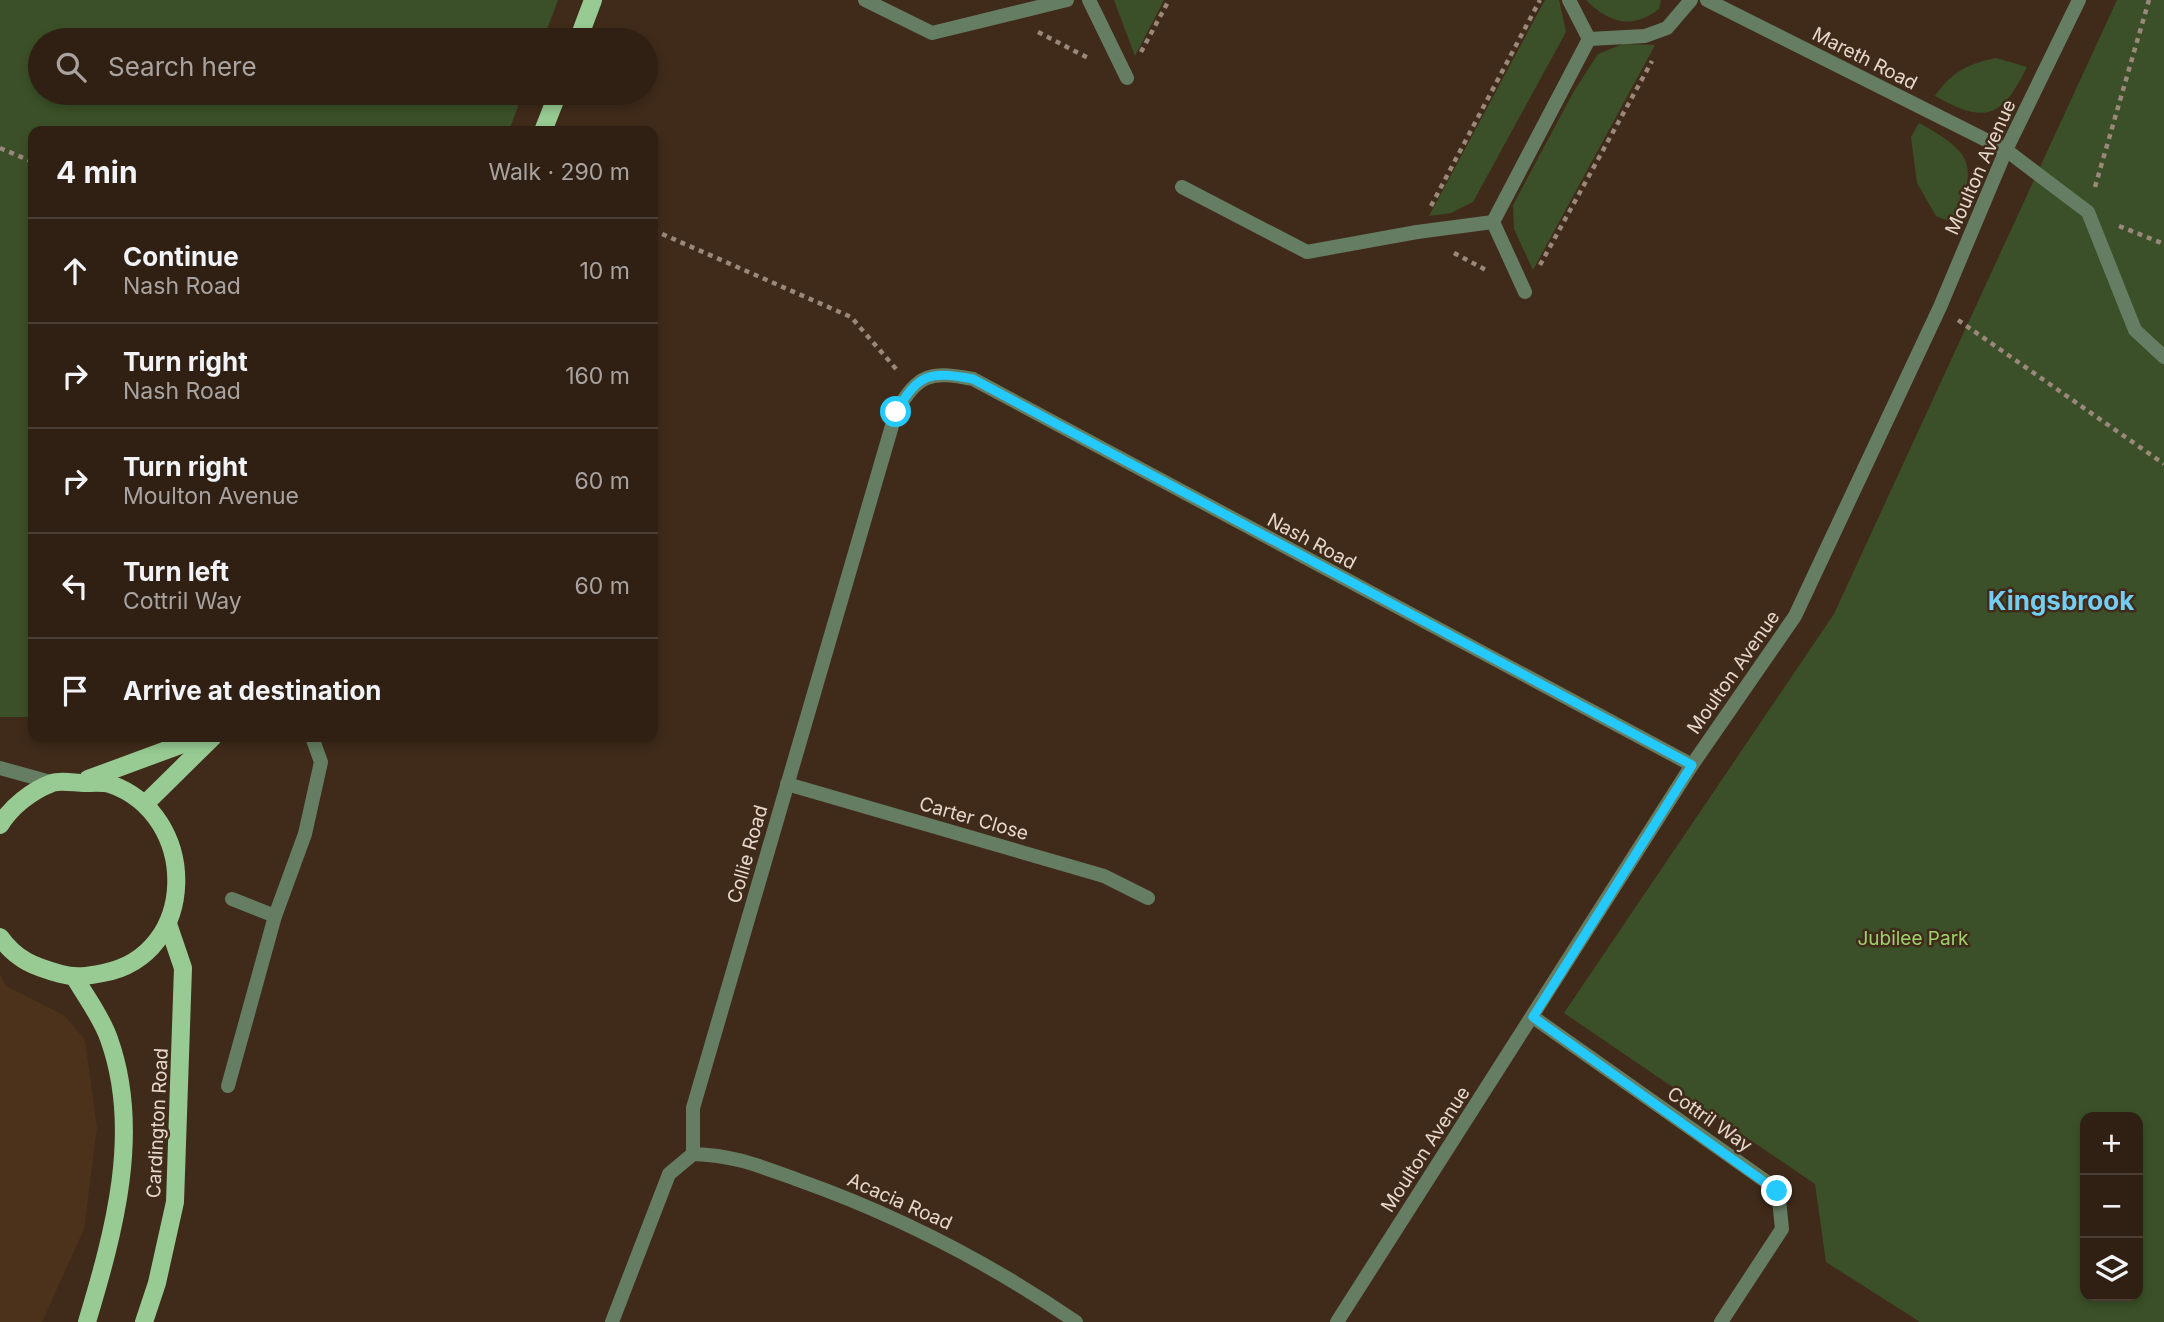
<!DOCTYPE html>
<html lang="en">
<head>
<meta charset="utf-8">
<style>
	:root { --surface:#302014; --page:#3c2d22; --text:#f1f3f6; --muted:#a8a3a0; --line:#4b3e34 }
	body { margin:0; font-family:Inter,sans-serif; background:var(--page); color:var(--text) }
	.controls { position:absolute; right:21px; bottom:21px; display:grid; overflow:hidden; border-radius:14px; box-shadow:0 4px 10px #0003 }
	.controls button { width:63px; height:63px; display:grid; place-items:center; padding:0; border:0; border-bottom:2px solid var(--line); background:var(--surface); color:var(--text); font:35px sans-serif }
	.stop { position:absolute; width:21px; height:21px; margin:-16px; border:5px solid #24c9fe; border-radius:50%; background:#fff }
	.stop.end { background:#24c9fe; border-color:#fff; box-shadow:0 2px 7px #0008 }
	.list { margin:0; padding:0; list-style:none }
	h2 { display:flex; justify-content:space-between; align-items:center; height:91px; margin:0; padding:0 28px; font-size:30px }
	h2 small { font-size:23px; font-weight:400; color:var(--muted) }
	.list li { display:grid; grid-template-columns:46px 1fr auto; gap:21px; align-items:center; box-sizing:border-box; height:105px; padding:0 28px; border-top:2px solid var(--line) }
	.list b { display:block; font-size:26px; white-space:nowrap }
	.list p { margin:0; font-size:23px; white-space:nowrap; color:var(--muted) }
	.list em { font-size:23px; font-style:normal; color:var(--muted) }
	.icon { flex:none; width:38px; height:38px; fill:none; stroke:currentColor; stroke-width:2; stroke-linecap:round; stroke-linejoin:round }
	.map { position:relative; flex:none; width:2164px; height:1322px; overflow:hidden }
	.search { position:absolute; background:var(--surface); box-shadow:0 4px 10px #0003; left:28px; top:28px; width:630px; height:77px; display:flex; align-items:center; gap:18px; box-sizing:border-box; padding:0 24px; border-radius:38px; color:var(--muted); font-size:26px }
	.panel { position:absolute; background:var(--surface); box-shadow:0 4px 10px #0003; left:28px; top:126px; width:630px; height:616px; border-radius:14px }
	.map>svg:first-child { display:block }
	.built { fill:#4d321b }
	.green { fill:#3b5028; fill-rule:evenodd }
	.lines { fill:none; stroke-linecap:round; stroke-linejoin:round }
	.path { stroke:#9a887b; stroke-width:4.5; stroke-dasharray:5 5; stroke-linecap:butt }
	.service { stroke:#657e63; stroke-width:14 }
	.minor { stroke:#657e63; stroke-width:14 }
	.primary { stroke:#97cb93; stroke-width:18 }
	.route { stroke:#24c9fe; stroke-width:9 }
	.labels { text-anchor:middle; stroke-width:5; stroke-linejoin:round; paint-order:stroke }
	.street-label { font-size:19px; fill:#e6d8cd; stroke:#402b1a }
	.park-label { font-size:19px; fill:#9dd16d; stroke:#402b1a }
	.district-label { font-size:26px; font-weight:bold; fill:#74cdf2; stroke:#402b1a }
</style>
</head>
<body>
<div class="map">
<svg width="2164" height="1322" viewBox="0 0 2164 1322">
	<rect width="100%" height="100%" fill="#402b1a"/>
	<path class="built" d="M0 974 6 986 65 1016 85 1040 97 1128 84 1229 42 1322H0Z"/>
	<g class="green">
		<path d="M0 0H558L543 40H40V93H523L509 131H33V717H0Z"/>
		<path d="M1114 0H1164L1135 56Z"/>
		<path d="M1545 0H1559L1566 32 1473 202 1451 213 1429 216Z"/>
		<path d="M1586 0H1661L1659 9C1632 30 1609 23 1586 0Z"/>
		<path d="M2117 0H2164V1322H1920L1826 1262 1815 1184 1564 1013 1834 614ZM2085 1117H2138V1296H2085Z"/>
		<path d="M1623 44 1655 45 1533 270 1514 229 1513 205 1574 91 1598 54Z"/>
		<path d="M1996 58 2027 67C2001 119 1985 124 1935 96 1950 73 1969 63 1996 58Z"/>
		<path d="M1919 123C1975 154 1977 165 1954 223L1936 216 1917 183 1911 137Z"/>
	</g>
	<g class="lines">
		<g class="path">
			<path d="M1038 32 1090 59"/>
			<path d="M1141 52 1169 0"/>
			<path d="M0 148 33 162"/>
			<path d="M2095 187 2149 0"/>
			<path d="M1431 206 1540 0"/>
			<path d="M2119 226 2164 244"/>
			<path d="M653 230 851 317 897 370"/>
			<path d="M1454 253 1486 270"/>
			<path d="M1540 265 1652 61"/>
			<path d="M1958 320 2164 464"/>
		</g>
		<g class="service">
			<path d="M865 0 932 33 1067 0"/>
			<path d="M2006 150 2088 212 2135 330 2164 357"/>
			<path d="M1182 187 1307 252 1417 232"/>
		</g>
		<g class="minor">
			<path d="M1089 0 1127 78"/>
			<path d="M1569 0 1589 39 1645 36 1667 28 1691 0"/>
			<path d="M1707 0 2006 150"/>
			<path d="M1417 232 1493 222"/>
			<path d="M1525 292 1493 222 1589 39"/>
			<path d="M0 768 54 783"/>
			<path d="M787 784 1104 876 1148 898"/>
			<path d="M232 899 275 916 305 834 321 762 312 737"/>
			<path d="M1533 1017 1778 1190 1782 1229 1721 1322"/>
			<path d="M228 1086 275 916"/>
			<path d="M693 1154V1108L896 412C919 373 930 371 973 379L1692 765"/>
			<path d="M693 1154C735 1155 762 1167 801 1181 899 1216 990 1263 1076 1322"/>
			<path d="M612 1322 669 1174 693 1154"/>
			<path d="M1337 1322 1692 765 1795 616 1940 307 2006 150 2079 0"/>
		</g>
		<g class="primary">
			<path d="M578 40 593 0"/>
			<path d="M543 131 558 93"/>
			<path d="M88 779 202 737"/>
			<path d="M145 804 213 737"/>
			<path d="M0 825C11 807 31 791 52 783 61 780 75 783 84 783 92 783 103 782 110 784 200 815 199 955 103 973 88 976 76 978 61 974 35 967 16 960 0 937"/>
			<path d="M75 978C86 997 102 1018 109 1039 142 1131 114 1232 87 1322"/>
			<path d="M144 1322 157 1283 175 1202 183 968 168 924"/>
		</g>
	</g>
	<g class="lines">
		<path class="route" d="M896 412C919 373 929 371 973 379L1692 765 1533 1017 1777 1191"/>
	</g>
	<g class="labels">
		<g class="street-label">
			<text transform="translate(1865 58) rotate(27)" y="7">Mareth Road</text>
			<text transform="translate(1980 167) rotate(-66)" y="7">Moulton Avenue</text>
			<text transform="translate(1312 541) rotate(28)" y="7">Nash Road</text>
			<text transform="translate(1733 672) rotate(-55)" y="7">Moulton Avenue</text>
			<text transform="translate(974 818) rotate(16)" y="7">Carter Close</text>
			<text transform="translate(747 854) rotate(-74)" y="7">Collie Road</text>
			<text transform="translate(1710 1119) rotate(35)" y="7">Cottril Way</text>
			<text transform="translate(157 1123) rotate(-87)" y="7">Cardington Road</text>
			<text transform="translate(1425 1149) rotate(-57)" y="7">Moulton Avenue</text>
			<text transform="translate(900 1201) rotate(24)" y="7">Acacia Road</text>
		</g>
		<g class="park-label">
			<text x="1913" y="945">Jubilee Park</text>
		</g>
		<g class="district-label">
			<text x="2061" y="610">Kingsbrook</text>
		</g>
	</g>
</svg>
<div class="controls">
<button>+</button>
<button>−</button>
<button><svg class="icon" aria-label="layers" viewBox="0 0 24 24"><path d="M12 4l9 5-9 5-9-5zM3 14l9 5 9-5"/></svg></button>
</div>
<div class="stop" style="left:896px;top:412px"></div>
<div class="stop end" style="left:1777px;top:1191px"></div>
<div class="search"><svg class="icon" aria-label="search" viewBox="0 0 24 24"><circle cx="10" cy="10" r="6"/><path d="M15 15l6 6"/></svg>Search here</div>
<section class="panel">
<h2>4 min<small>Walk · 290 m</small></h2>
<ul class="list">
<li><svg class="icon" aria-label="ahead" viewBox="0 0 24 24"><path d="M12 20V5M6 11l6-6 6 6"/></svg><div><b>Continue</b><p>Nash Road</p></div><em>10 m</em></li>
<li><svg class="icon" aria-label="right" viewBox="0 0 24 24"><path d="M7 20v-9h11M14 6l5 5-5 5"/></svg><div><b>Turn right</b><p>Nash Road</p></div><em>160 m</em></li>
<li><svg class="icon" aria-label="right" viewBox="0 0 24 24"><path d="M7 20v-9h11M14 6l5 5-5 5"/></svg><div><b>Turn right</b><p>Moulton Avenue</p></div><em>60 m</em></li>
<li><svg class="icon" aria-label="left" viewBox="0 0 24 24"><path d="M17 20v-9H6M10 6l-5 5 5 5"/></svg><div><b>Turn left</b><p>Cottril Way</p></div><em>60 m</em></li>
<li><svg class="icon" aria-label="arrive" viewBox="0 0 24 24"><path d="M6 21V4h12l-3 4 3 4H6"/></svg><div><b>Arrive at destination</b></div></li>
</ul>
</section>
</div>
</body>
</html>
